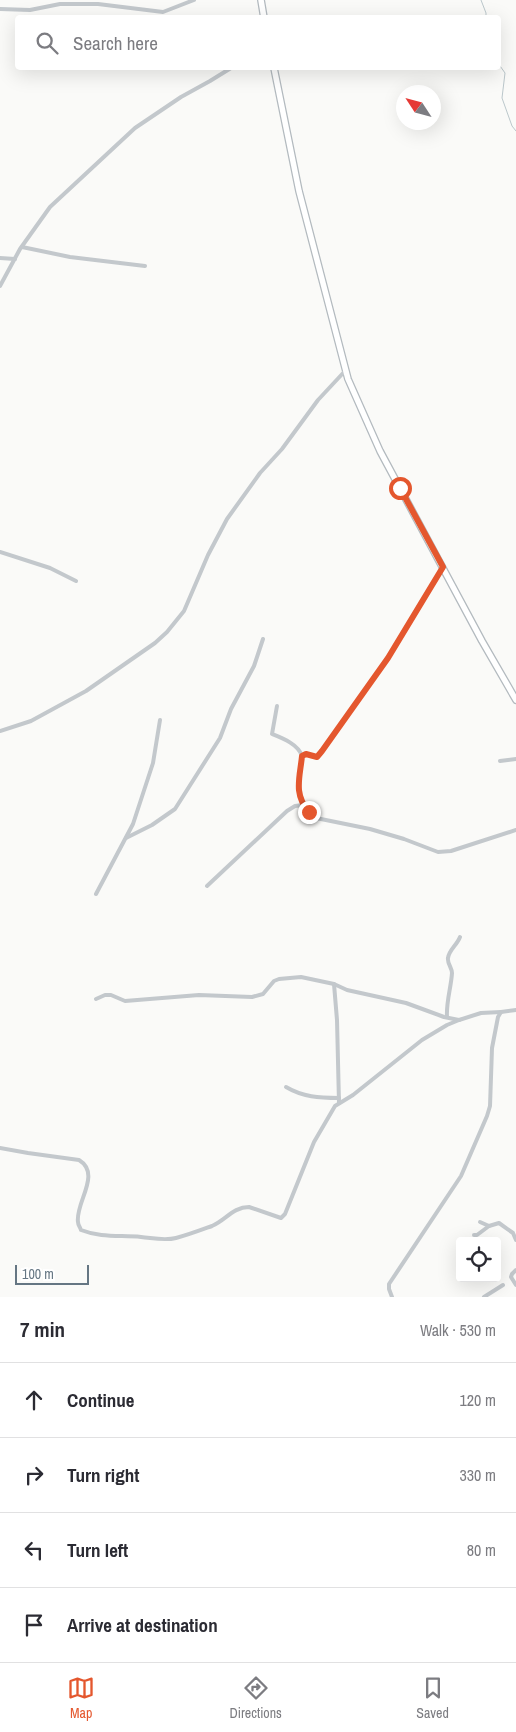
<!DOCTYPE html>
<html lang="en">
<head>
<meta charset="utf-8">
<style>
	:root { --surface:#fff; --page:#f7f7f7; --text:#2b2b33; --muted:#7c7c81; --line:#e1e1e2; --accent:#e4572e }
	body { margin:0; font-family:"Archivo Narrow",sans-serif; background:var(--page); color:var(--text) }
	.controls { position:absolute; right:15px; bottom:15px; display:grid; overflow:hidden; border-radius:5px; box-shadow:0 5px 20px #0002 }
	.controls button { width:45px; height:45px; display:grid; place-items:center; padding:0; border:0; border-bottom:1px solid var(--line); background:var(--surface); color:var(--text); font:25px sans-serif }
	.compass { position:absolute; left:396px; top:85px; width:45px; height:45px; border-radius:50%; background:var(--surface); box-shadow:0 5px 20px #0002; rotate:306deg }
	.scale { position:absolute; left:15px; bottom:12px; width:74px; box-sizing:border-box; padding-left:5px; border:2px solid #657683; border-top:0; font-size:14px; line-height:18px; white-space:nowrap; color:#657683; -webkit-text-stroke:4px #fff; paint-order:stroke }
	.stop { position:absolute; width:15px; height:15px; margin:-11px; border:4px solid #e4572e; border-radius:50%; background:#fff }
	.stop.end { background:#e4572e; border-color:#fff; box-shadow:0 1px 5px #0008 }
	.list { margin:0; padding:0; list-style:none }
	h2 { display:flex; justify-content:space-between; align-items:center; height:65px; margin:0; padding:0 20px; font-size:21px }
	h2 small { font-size:16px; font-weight:400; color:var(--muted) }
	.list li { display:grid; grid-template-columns:32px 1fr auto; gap:15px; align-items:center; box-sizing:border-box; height:75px; padding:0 20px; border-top:1px solid var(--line) }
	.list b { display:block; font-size:19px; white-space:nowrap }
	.list em { font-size:16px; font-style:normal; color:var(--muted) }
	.icon { flex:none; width:28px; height:28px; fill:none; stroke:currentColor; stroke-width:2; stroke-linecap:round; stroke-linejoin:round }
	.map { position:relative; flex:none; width:516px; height:1297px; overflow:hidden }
	.search { position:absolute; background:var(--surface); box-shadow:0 5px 20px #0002; left:15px; right:15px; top:15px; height:55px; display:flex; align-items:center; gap:12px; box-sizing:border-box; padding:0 18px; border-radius:5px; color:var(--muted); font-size:19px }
	.sheet { height:365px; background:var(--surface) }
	nav { display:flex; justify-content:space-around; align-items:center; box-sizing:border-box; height:70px; border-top:1px solid var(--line); background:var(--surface); font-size:14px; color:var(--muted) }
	nav a { display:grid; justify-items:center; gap:2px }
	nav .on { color:var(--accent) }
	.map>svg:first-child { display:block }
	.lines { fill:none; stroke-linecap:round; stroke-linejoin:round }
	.stream { stroke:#bbc7cb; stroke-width:1 }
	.secondary-casing { stroke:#b3babf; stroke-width:8 }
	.street { stroke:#c3c8cc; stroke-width:4 }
	.secondary { stroke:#fff; stroke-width:5.5 }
	.route { stroke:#e4572e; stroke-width:6 }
</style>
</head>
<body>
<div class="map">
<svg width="516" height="1297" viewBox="0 0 516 1297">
	<rect width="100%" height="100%" fill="#fafaf8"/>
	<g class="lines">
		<g class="stream">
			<path d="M481 0 486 13V18"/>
			<path d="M498 63 505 73 502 98 512 126 516 131"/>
		</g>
		<defs>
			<g id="secondary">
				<path d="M261 0 264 18"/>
				<path d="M274 68 299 191 348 379 380 451 482 641 516 700"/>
			</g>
		</defs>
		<use href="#secondary" class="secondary-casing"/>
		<g class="street">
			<path d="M0 9 30 10 60 4H98L163 12 194 0"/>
			<path d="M22 247 70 257 145 266"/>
			<path d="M0 258 15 259"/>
			<path d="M0 286 20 249 50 207 135 128 181 97 210 81 231 68"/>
			<path d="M0 552 50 568 76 581"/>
			<path d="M277 706 272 734C282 738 298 744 302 756"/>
			<path d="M0 731 31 721 86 691 155 643 167 632 184 611 208 555 227 519 260 473 282 449 318 400 345 371"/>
			<path d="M500 761 516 759"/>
			<path d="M303 805C296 789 301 772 302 756L306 754 317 757 322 751 388 658 443 567"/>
			<path d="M126 838 152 825 175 809 220 738 231 709 254 666 263 639"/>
			<path d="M207 886 287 811 295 806 303 805 316 818 370 829 404 839 438 852 451 851 516 830"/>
			<path d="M96 894 133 824 153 763 160 720"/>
			<path d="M334 984 337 1020 339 1103"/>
			<path d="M96 999 105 995H111L125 1001 199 995 252 997 263 994 274 981 279 979 301 977 334 984 347 990 406 1003 444 1017 459 1020"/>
			<path d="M447 1017C446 1002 451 988 452 973 452 968 447 963 448 958 449 950 457 945 460 937"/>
			<path d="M286 1087C303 1097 319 1098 339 1098"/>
			<path d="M0 1148 28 1153 79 1160C102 1174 75 1203 78 1222 78 1225 80 1227 81 1230 101 1238 120 1235 141 1237 153 1238 164 1241 176 1238 188 1235 201 1230 212 1226 226 1220 233 1207 249 1207L281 1218 285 1214 314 1142 335 1106 353 1095 422 1040 447 1025 459 1020 481 1013 501 1012"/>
			<path d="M480 1222 489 1226"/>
			<path d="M474 1235H477L489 1226 499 1223 513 1233 516 1240"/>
			<path d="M516 1270 512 1274 511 1277 516 1285"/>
			<path d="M392 1297 389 1289V1284L461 1176 487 1116 490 1106 492 1048 498 1017 501 1012 516 1010"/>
			<path d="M484 1297 503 1285"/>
		</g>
		<use href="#secondary" class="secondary"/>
	</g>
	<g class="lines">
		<path class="route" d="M309 812C293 794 300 777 302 756L306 754 317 757 322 751 388 658 443 567 400 488"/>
	</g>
</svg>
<div class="controls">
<button><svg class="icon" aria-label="locate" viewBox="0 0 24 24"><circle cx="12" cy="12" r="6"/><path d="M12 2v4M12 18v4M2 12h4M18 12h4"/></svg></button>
</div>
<svg class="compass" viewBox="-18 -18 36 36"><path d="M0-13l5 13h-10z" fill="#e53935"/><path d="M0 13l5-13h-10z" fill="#7c7c81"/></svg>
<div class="scale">100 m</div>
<div class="stop" style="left:400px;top:488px"></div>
<div class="stop end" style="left:309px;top:812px"></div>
<div class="search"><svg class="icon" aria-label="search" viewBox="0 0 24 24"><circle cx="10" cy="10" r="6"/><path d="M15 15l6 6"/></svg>Search here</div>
</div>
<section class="sheet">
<h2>7 min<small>Walk · 530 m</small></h2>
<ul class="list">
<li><svg class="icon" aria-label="ahead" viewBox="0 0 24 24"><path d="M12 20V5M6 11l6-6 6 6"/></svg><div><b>Continue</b></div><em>120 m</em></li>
<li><svg class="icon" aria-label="right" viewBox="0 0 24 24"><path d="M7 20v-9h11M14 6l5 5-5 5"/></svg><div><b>Turn right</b></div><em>330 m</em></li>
<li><svg class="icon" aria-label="left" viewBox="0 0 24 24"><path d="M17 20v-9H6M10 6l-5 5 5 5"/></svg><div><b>Turn left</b></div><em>80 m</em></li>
<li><svg class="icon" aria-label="arrive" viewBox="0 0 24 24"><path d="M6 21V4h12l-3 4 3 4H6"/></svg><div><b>Arrive at destination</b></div></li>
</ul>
</section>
<nav>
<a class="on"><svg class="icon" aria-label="map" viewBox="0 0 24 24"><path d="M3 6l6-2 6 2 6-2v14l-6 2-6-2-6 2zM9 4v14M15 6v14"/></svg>Map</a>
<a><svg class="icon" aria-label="directions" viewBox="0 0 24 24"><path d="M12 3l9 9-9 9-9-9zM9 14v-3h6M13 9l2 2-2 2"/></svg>Directions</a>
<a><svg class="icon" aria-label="saved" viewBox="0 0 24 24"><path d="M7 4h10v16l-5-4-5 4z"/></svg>Saved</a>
</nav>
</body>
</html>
